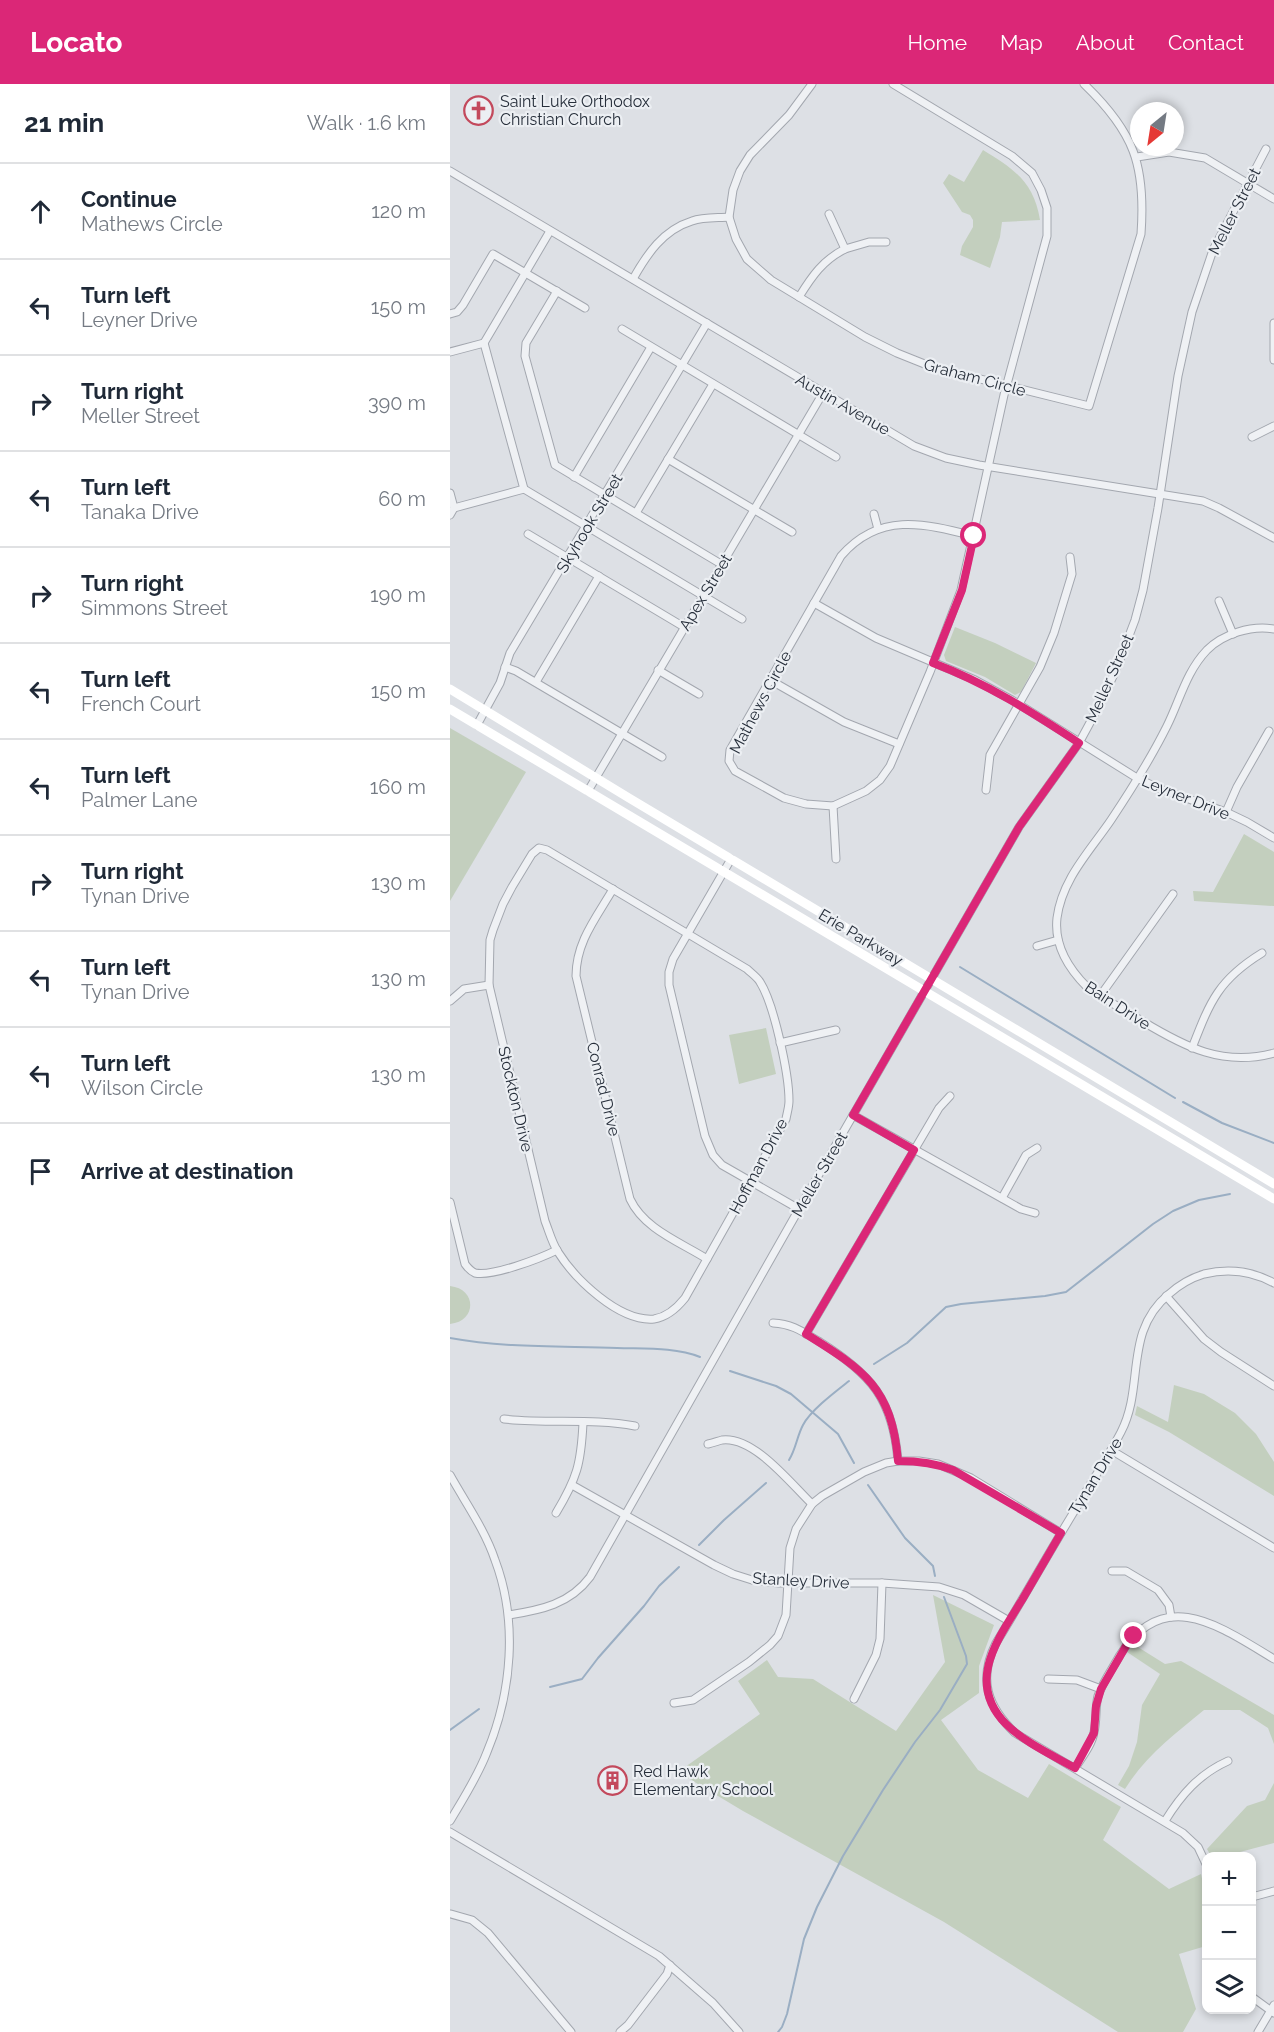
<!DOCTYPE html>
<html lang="en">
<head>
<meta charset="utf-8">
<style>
	:root { --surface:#fff; --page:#f2f2f3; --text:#1f2937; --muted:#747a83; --line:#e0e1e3; --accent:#db2777 }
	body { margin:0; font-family:Raleway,sans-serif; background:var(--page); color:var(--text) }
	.controls { position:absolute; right:18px; bottom:18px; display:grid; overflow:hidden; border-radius:12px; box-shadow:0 3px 9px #0003 }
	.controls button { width:54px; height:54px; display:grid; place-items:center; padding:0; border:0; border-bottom:2px solid var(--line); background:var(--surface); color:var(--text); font:30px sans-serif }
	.compass { position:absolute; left:680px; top:18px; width:54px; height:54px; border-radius:50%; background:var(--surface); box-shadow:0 3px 9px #0003; rotate:210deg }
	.stop { position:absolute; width:18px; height:18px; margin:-14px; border:4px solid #db2777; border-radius:50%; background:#fff }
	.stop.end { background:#db2777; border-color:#fff; box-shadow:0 2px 6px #0008 }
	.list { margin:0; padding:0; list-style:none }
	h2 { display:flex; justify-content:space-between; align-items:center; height:78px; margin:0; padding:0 24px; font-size:26px }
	h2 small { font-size:20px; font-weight:400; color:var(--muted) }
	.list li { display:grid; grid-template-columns:39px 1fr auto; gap:18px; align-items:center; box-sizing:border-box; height:96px; padding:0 24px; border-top:2px solid var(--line) }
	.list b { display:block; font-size:22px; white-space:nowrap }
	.list p { margin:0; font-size:20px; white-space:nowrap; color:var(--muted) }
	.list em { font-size:20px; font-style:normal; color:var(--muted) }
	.icon { flex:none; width:33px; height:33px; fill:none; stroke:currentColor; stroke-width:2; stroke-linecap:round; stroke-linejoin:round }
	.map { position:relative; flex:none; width:824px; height:1948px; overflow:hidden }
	header { display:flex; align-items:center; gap:36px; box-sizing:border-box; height:84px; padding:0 30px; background:var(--accent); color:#fff }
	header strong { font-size:28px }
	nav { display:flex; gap:33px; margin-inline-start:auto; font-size:21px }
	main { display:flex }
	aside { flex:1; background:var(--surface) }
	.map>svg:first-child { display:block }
	.green { fill:#c3cfbe }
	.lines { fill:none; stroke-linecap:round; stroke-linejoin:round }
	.stream { stroke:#9aaec3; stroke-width:2 }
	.minor-casing { stroke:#a3a7af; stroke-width:9 }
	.minor { stroke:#eff1f4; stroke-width:7 }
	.secondary { stroke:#fff; stroke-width:9 }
	.route { stroke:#db2777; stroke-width:8 }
	.labels { text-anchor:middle; stroke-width:4.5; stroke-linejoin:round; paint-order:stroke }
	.poi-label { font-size:16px; fill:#272f3b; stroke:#eceff3; text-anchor:start }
	.street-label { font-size:16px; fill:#272f3b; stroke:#eceff3 }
</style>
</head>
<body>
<header>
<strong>Locato</strong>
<nav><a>Home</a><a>Map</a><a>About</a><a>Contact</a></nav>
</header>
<main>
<aside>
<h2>21 min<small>Walk · 1.6 km</small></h2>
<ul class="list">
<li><svg class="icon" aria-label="ahead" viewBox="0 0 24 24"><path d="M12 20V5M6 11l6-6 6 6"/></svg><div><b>Continue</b><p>Mathews Circle</p></div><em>120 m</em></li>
<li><svg class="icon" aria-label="left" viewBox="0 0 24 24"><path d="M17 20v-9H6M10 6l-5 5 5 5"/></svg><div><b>Turn left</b><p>Leyner Drive</p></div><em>150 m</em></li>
<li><svg class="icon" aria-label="right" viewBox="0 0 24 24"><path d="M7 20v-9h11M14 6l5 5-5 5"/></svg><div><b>Turn right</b><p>Meller Street</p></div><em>390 m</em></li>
<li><svg class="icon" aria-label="left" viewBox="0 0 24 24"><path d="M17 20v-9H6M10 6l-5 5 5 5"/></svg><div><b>Turn left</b><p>Tanaka Drive</p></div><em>60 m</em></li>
<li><svg class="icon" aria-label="right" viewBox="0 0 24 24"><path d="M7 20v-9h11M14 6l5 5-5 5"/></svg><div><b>Turn right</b><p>Simmons Street</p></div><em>190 m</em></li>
<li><svg class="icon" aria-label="left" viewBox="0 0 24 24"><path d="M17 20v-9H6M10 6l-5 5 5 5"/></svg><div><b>Turn left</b><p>French Court</p></div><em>150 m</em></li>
<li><svg class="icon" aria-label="left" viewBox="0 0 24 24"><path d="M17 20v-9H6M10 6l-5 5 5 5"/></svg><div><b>Turn left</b><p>Palmer Lane</p></div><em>160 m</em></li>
<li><svg class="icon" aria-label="right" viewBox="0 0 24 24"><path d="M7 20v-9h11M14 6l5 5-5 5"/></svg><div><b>Turn right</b><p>Tynan Drive</p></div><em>130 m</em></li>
<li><svg class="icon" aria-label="left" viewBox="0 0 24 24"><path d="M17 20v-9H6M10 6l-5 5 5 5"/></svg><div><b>Turn left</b><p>Tynan Drive</p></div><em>130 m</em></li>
<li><svg class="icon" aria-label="left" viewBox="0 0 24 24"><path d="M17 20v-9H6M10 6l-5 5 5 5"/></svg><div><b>Turn left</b><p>Wilson Circle</p></div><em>130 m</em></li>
<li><svg class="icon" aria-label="arrive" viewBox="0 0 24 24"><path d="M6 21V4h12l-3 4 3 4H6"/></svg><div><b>Arrive at destination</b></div></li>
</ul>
</aside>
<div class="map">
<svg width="824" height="1948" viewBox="0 0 824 1948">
	<rect width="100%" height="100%" fill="#dde0e5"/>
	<g class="green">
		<path d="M533 66C564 85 584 98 590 136L552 138 550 153 540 184 510 171 512 162 523 143V136L520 131 512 128 493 99 499 90 514 98Z"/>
		<path d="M505 543 545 559 586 579 571 608 565 611 535 593 496 577 494 571Z"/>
		<path d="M0 644 76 688 0 817Z"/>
		<path d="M794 750 824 768V822L744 817 743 807 763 808Z"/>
		<path d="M316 944 326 990 289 1000 279 951Z"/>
		<path d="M0 1202C27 1205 27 1237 0 1240Z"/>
		<path d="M724 1301 754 1310 785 1329 806 1350 824 1378V1412L719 1348 685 1331 687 1322 718 1338Z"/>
		<path d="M483 1511 544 1541 529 1582V1609L491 1636 528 1686 578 1714 599 1680 671 1723 653 1756 719 1805 751 1790 756 1813V1862L729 1870 746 1925 733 1948H668L494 1838 293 1727 228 1688 310 1630 288 1597 317 1576 328 1593 363 1595 446 1647 495 1578Z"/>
		<path d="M683 1560 715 1580 731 1577 824 1631V1660L818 1644 790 1626H754C724 1651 696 1671 675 1705L668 1701 679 1682 687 1658 692 1621 710 1590 677 1568Z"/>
		<path d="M824 1699V1759L775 1772H761L757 1765 797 1722 815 1716Z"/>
	</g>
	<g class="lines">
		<g class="stream">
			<path d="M510 883 725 1014"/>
			<path d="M733 1018 772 1039 824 1059"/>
			<path d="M0 1254C55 1264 111 1262 167 1264 193 1265 225 1263 250 1273"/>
			<path d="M424 1280 457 1259 496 1223 511 1220 595 1212 616 1208 703 1140 723 1127 749 1116 780 1110"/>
			<path d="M280 1287 326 1302 341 1310 388 1350 404 1379"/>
			<path d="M339 1376C346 1365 347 1352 353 1341 361 1326 385 1308 399 1297"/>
			<path d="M418 1401 455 1454 483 1482 485 1492"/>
			<path d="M249 1461 274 1436 316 1399"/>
			<path d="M100 1603 132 1595 148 1574 194 1522 209 1502 229 1483"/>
			<path d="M0 1646 29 1625"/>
			<path d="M328 1948 332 1943 337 1930 354 1855 367 1823 393 1772 433 1706 465 1658 490 1626 517 1580 516 1572 494 1513"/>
		</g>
		<defs>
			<g id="minor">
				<path d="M362 0 339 31 300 71 290 87 283 106 279 133 286 155 297 175 321 196 415 253 447 269 482 283 639 322 691 150C696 81 684 48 634 0"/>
				<path d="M443 0 562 72 582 89 591 106 597 124V152L554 311 511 506 480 588 440 682 430 696 416 707 383 722 356 720 334 714 285 687 279 677 280 666 391 472C429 428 473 439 524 452"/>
				<path d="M687 73 719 68 755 74 824 115"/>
				<path d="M0 87 464 362 496 374 529 381 753 417 769 424 824 454"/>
				<path d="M395 165 419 158H436"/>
				<path d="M183 195C197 170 213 146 242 137 253 133 267 134 279 133"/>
				<path d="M107 207 76 259 75 272 105 381 271 480"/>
				<path d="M349 213C362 192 373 176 395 165L379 130"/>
				<path d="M0 230 7 228 13 221 43 170 135 224"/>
				<path d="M824 239V276"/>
				<path d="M172 245 386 373"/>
				<path d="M34 259 74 405 292 535"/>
				<path d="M34 259 100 147"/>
				<path d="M0 268 34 259"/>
				<path d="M802 353 824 342"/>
				<path d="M218 375 342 448"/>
				<path d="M124 393 201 263"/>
				<path d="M0 409 4 424 0 431"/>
				<path d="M4 424 74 405"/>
				<path d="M186 429 263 300"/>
				<path d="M424 430 428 445"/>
				<path d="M78 450 234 543"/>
				<path d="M769 517 783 550"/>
				<path d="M364 519 426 554 525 596 562 616 687 694 710 705 776 728 797 738 824 754"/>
				<path d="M824 545C801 541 773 550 757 566 736 588 730 616 717 642 701 674 681 706 661 736 640 767 612 795 607 834 604 861 619 885 637 903 655 915 673 926 692 937 735 963 773 983 824 969"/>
				<path d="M55 583 66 587 212 673"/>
				<path d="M208 586 249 610"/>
				<path d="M320 596 394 638 449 660"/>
				<path d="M86 598 149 492"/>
				<path d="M27 641 50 599 60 569 257 239"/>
				<path d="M536 706 540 671 590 583 604 549 622 490 620 473"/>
				<path d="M138 707 373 309"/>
				<path d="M383 722 386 775"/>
				<path d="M776 728 787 703 819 647"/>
				<path d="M89 764 97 766 297 885C301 889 307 893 310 898 324 920 339 990 339 1017 339 1023 337 1029 336 1035L235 1214C227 1224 217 1233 204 1235 169 1238 125 1195 108 1168 102 1159 99 1147 95 1137L39 901 40 856 43 846 53 820 62 803 82 770Z"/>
				<path d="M281 775 223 875 219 888V901L255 1052 263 1071 272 1081 349 1125"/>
				<path d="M163 805C146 834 126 858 126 892L180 1115C194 1145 230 1158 257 1175"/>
				<path d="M587 862 608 856"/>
				<path d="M650 912 723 810"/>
				<path d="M0 917 14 905 39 901"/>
				<path d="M330 959 386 946"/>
				<path d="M742 964C760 918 768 896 812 869"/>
				<path d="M403 1031 571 1125 585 1129"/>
				<path d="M552 1114 576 1071 587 1064"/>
				<path d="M0 1118 15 1180C18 1184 20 1187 25 1189 42 1193 91 1174 107 1166"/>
				<path d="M716 1212 754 1255 771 1268 824 1302"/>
				<path d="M323 1239C343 1240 353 1248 370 1258 421 1290 443 1315 448 1377"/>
				<path d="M356 1250 489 1024 500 1012"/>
				<path d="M54 1335C98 1340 143 1334 185 1342"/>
				<path d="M258 1360C263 1359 268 1357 272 1356 304 1352 341 1400 362 1420"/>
				<path d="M661 1366 824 1464"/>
				<path d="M0 1391C15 1418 35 1446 45 1476 68 1537 62 1608 37 1668 28 1692 13 1715 0 1737"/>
				<path d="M122 1401 264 1481 283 1490 302 1496 329 1499H432L489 1503 514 1511 559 1537"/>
				<path d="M106 1429C127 1394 131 1380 133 1339"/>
				<path d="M662 1487H676L708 1506 719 1521 721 1533"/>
				<path d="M59 1531C91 1526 120 1520 140 1493L349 1125 569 743 629 659 649 622 666 586 685 536 693 506 708 424 728 292 742 228 763 166 816 65"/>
				<path d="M598 1595 627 1596 651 1605"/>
				<path d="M404 1615 426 1571 430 1555 432 1499"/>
				<path d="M224 1619 243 1616 299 1578 320 1561 328 1552 336 1531 340 1464 346 1445 362 1420 372 1412 414 1388 436 1379 448 1377H469L488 1380 521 1394 611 1449"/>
				<path d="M625 1684C632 1673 642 1661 644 1648 647 1636 645 1623 648 1612 653 1597 663 1584 670 1571 714 1500 772 1544 824 1575"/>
				<path d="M715 1737C731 1711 749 1690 778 1677"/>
				<path d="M0 1748 209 1872 263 1919 289 1948"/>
				<path d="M756 1780 748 1763 733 1749 565 1649C537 1622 528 1595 546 1559 573 1515 598 1470 625 1426 640 1400 657 1375 671 1348 695 1302 673 1248 719 1210 729 1201 741 1194 754 1190 779 1184 802 1187 824 1199"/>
				<path d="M802 1813 824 1807"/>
				<path d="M1 1830 22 1836 38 1849 121 1948"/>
				<path d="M802 1913 824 1929"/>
				<path d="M170 1948 178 1941 217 1890 220 1881"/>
				<path d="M808 1948 824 1921"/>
			</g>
		</defs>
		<use href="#minor" class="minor-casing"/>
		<use href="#minor" class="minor"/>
		<g class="secondary">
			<path d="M0 605 179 714 824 1100"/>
			<path d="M0 625 824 1115"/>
		</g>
	</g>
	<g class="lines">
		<path class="route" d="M524 452 512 506 483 579C536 599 582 628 629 659L569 743 403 1031 464 1066 356 1250C414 1286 442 1304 448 1377 468 1377 485 1379 503 1386L611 1449C598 1471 585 1494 572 1516 548 1555 515 1598 556 1640 574 1658 602 1671 625 1684L644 1649 646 1622 651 1605 676 1562 684 1552"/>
	</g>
	<defs>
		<symbol id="church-ring" viewBox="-11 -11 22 22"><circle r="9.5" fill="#eceff3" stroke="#c3495c" stroke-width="1.5"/><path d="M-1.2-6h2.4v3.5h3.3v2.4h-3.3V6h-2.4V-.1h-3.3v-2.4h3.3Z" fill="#c3495c"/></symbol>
		<symbol id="building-ring" viewBox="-11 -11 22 22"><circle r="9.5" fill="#eceff3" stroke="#c3495c" stroke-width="1.5"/><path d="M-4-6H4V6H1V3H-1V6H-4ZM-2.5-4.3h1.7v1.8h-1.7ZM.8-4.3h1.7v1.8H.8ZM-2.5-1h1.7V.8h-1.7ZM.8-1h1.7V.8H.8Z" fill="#c3495c"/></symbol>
	</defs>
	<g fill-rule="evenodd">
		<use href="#church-ring" x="12" y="10" width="33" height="33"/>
		<use href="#building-ring" x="146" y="1680" width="33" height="33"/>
	</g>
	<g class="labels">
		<g class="poi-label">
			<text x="50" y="23">Saint Luke Orthodox<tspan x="50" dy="18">Christian Church</tspan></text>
			<text x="183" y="1693">Red Hawk<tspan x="183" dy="18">Elementary School</tspan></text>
		</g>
		<g class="street-label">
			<text transform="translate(784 127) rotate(-63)" y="6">Meller Street</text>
			<text transform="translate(525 293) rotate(15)" y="6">Graham Circle</text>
			<text transform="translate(393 320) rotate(30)" y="6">Austin Avenue</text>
			<text transform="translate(139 439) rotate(-59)" y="6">Skyhook Street</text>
			<text transform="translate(255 508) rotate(-59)" y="6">Apex Street</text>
			<text transform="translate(659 594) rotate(-66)" y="6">Meller Street</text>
			<text transform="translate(310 618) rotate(-62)" y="6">Mathews Circle</text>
			<text transform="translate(736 713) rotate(22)" y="6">Leyner Drive</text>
			<text transform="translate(411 853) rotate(31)" y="6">Erie Parkway</text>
			<text transform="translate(668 921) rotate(33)" y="6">Bain Drive</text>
			<text transform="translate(154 1005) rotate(76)" y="6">Conrad Drive</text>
			<text transform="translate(66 1015) rotate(77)" y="6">Stockton Drive</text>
			<text transform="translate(308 1082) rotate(-62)" y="6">Hoffman Drive</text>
			<text transform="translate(369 1090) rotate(-60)" y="6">Meller Street</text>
			<text transform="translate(645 1392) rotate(-59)" y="6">Tynan Drive</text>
			<text transform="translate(351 1496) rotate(3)" y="6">Stanley Drive</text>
		</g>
	</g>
</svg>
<div class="controls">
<button>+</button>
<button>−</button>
<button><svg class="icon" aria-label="layers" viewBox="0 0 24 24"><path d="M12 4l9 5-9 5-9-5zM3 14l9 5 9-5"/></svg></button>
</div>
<svg class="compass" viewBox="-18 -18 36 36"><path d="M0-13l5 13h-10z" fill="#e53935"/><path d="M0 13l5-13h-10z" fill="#747a83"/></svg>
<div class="stop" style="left:524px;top:452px"></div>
<div class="stop end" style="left:684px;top:1552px"></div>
</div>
</main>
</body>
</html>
